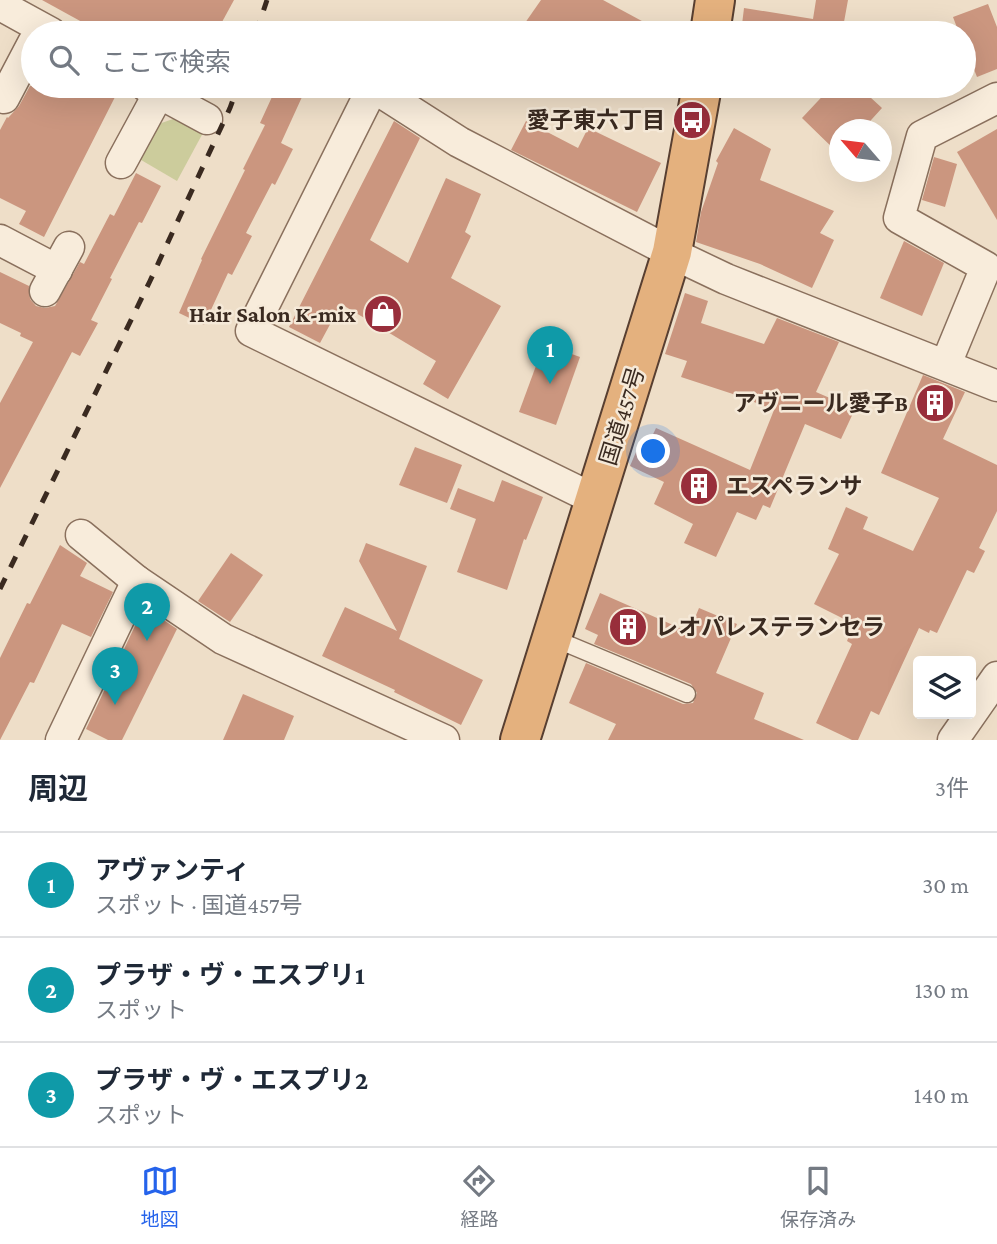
<!DOCTYPE html>
<html lang="ja">
<head>
<meta charset="utf-8">
<style>
	:root { --surface:#fff; --page:#f2f2f3; --text:#1f2937; --muted:#747a83; --line:#e0e1e3; --accent:#2563eb }
	body { margin:0; font-family:"Crimson Pro","Noto Sans JP",serif; background:var(--page); color:var(--text) }
	.controls { position:absolute; right:21px; bottom:21px; display:grid; overflow:hidden; border-radius:7px; box-shadow:0 7px 28px #0002 }
	.controls button { width:63px; height:63px; display:grid; place-items:center; padding:0; border:0; border-bottom:2px solid var(--line); background:var(--surface); color:var(--text); font:35px sans-serif }
	.compass { position:absolute; left:829px; top:119px; width:63px; height:63px; border-radius:50%; background:var(--surface); box-shadow:0 7px 28px #0002; rotate:298deg }
	.you { position:absolute; left:654px; top:452px; width:24px; height:24px; margin:-18px; border:5px solid #fff; border-radius:50%; background:#1a73e8; box-shadow:0 0 0 10px #1a73e833 }
	.badge { display:grid; place-items:center; width:46px; height:46px; border-radius:50%; background:var(--accent); color:#fff; font-size:23px; font-weight:700 }
	.pin { position:absolute; translate:-50% -58px; filter:drop-shadow(0 2px 4px #0008) }
	.pin::after { content:''; position:absolute; top:37px; width:24px; height:21px; background:inherit; clip-path:polygon(0 0,100% 0,50% 100%) }
	.list { margin:0; padding:0; list-style:none }
	h2 { display:flex; justify-content:space-between; align-items:center; height:91px; margin:0; padding:0 28px; font-size:30px }
	h2 small { font-size:23px; font-weight:400; color:var(--muted) }
	.list li { display:grid; grid-template-columns:46px 1fr auto; gap:21px; align-items:center; box-sizing:border-box; height:105px; padding:0 28px; border-top:2px solid var(--line) }
	.list b { display:block; font-size:26px; white-space:nowrap }
	.list p { margin:0; font-size:23px; white-space:nowrap; color:var(--muted) }
	.list em { font-size:23px; font-style:normal; color:var(--muted) }
	.icon { flex:none; width:38px; height:38px; fill:none; stroke:currentColor; stroke-width:2; stroke-linecap:round; stroke-linejoin:round }
	.map { position:relative; flex:none; width:997px; height:740px; overflow:hidden }
	.search { position:absolute; background:var(--surface); box-shadow:0 7px 28px #0002; left:21px; right:21px; top:21px; height:77px; display:flex; align-items:center; gap:18px; box-sizing:border-box; padding:0 24px; border-radius:38px; color:var(--muted); font-size:26px }
	.sheet { height:406px; background:var(--surface) }
	nav { display:flex; justify-content:space-around; align-items:center; box-sizing:border-box; height:98px; border-top:2px solid var(--line); background:var(--surface); font-size:19px; color:var(--muted) }
	nav a { display:grid; justify-items:center; gap:4px }
	nav .on { color:var(--accent) }
	.map>svg:first-child { display:block }
	.green { fill:#cccc9c }
	.building { fill:#cb967f }
	.lines { fill:none; stroke-linecap:round; stroke-linejoin:round }
	.service-casing { stroke:#8a705d; stroke-width:19 }
	.minor-casing { stroke:#8a705d; stroke-width:33 }
	.trunk-casing { stroke:#583f31; stroke-width:42 }
	.service { stroke:#f8ecdb; stroke-width:16 }
	.minor { stroke:#f8ecdb; stroke-width:30 }
	.trunk { stroke:#e4b17e; stroke-width:38 }
	.rail { stroke:#3a2a20; stroke-width:5; stroke-dasharray:12 12; stroke-linecap:butt }
	.labels { text-anchor:middle; stroke-width:5; stroke-linejoin:round; paint-order:stroke }
	.poi-label { font-size:23px; font-weight:bold; fill:#3a2a20; stroke:#f5e9d8; text-anchor:end }
	.street-label { font-size:23px; fill:#3a2a20; stroke:#f5e9d8 }
</style>
</head>
<body>
<div class="map">
<svg width="997" height="740" viewBox="0 0 997 740">
	<rect width="100%" height="100%" fill="#eedec8"/>
	<path class="green" d="M173 119 204 131 177 181 136 157 153 126Z"/>
	<g class="building">
		<path d="M42 0H234L216 33H102Z"/>
		<path d="M541 0H603L664 33H518Z"/>
		<path d="M816 0H848L842 33H741L744 8 813 19Z"/>
		<path d="M988 4 997 27V69L977 77 964 44V33H959L953 17Z"/>
		<path d="M30 86H99L116 95 44 237 19 224 26 211 0 198V130L7 117 8 118 19 106Z"/>
		<path d="M277 86H307L281 143 293 149 275 185 272 183 246 233 252 236 232 275 228 273 204 325 179 313 202 260 201 259 245 170 243 169 265 125 260 123Z"/>
		<path d="M832 86H858L882 108 862 130H839V154L802 118Z"/>
		<path d="M394 121 420 138 370 240 408 263 446 178 481 194 465 232 471 236 451 278 501 306 448 399 423 384 436 361 341 304 320 343 289 327Z"/>
		<path d="M526 121 578 148 588 128 661 163 637 212 511 150Z"/>
		<path d="M734 128 771 149 760 180 834 211 820 233 834 240 812 288 760 264 696 242 701 212 718 163 716 161Z"/>
		<path d="M997 129V220L957 152Z"/>
		<path d="M934 157 957 164 945 207 922 200Z"/>
		<path d="M136 173 161 186 142 223 139 222 110 278 112 279 91 320 98 323 80 356 72 352 0 488V403L33 342 20 336 21 333 0 323V272L29 286 30 299 36 306 45 308 55 306 80 262 84 264 110 214 114 216Z"/>
		<path d="M904 241 944 263 922 316 880 298Z"/>
		<path d="M685 293 708 301 701 323 764 344 777 318 839 342 816 392 855 409 841 439 805 424 770 508 763 505 756 520 737 512 716 557 684 543 693 524 654 504 664 482 630 466 639 445 646 449 656 428 750 470 774 410 739 396 681 377 687 361 665 354Z"/>
		<path d="M544 344 580 357 556 425 519 412Z"/>
		<path d="M923 375 965 392 943 439 997 465V511L979 548 985 551 974 573 967 570 937 633 930 630 929 633 919 628 879 715 871 711 858 740H852L816 723 852 644 847 641 854 624 814 604 839 554 828 549 846 507 868 517 863 529 913 551 939 498 881 473Z"/>
		<path d="M415 447 462 465 447 503 399 485Z"/>
		<path d="M502 480 543 497 526 540 524 539 507 590 457 572 476 519 450 509 458 488 494 502Z"/>
		<path d="M366 543 427 566 399 639 483 680 461 725 394 692 395 690 322 656 345 607 397 631 359 561Z"/>
		<path d="M60 545 87 563 80 576 113 592 91 637 62 624 34 683 30 682 0 740V658L27 603 30 604Z"/>
		<path d="M231 553 263 575 230 622 198 601Z"/>
		<path d="M600 593 689 632 699 608 737 624 716 673 764 693 754 719 804 740H608L616 724 569 703 586 663 683 704 693 703 697 693 691 684 594 644 598 635 585 629Z"/>
		<path d="M144 607 177 629 122 740H108L86 729Z"/>
		<path d="M243 694 294 716 284 740H223Z"/>
	</g>
	<g class="lines">
		<defs>
			<path id="service" d="M553 638 687 694"/>
			<g id="minor">
				<path d="M0 5 51 33"/>
				<path d="M146 86 207 119"/>
				<path d="M4 98 33 43"/>
				<path d="M121 163 159 93"/>
				<path d="M0 240 57 270"/>
				<path d="M45 291 69 247"/>
				<path d="M946 364 986 267 899 218 922 136 997 98"/>
				<path d="M596 500 251 331 373 87 459 142 684 259 726 279 997 386"/>
				<path d="M81 535 137 581"/>
				<path d="M61 740 137 581 223 639 444 740"/>
				<path d="M953 740 997 677"/>
			</g>
			<g id="trunk">
				<path d="M710 33 715 0"/>
				<path d="M520 740 672 252 702 86"/>
			</g>
		</defs>
		<use href="#service" class="service-casing"/>
		<use href="#minor" class="minor-casing"/>
		<use href="#trunk" class="trunk-casing"/>
		<use href="#service" class="service"/>
		<use href="#minor" class="minor"/>
		<use href="#trunk" class="trunk"/>
		<g class="rail">
			<path d="M256 33 267 0"/>
			<path d="M0 589 150 281 230 108 238 86"/>
		</g>
	</g>
	<defs>
		<symbol id="bus-disc" viewBox="-11 -11 22 22"><circle r="9.5" fill="#982e3b" stroke="#f5e9d8"/><path d="M-5-6H5V4H4V6H2V4H-2V6H-4V4H-5ZM-3.5-4V0h7V-4ZM-3.5 1.2v1.5H-2V1.2ZM2 1.2v1.5H3.5V1.2Z" fill="#fff"/></symbol>
		<symbol id="shop-disc" viewBox="-11 -11 22 22"><circle r="9.5" fill="#982e3b" stroke="#f5e9d8"/><path d="M-5-2.5h2.3a2.7 3.5 0 0 1 5.4 0H5L5.5 6h-11ZM-1.5-2.5h3a1.5 2.3 0 0 0-3 0Z" fill="#fff"/></symbol>
		<symbol id="building-disc" viewBox="-11 -11 22 22"><circle r="9.5" fill="#982e3b" stroke="#f5e9d8"/><path d="M-4-6H4V6H1V3H-1V6H-4ZM-2.5-4.3h1.7v1.8h-1.7ZM.8-4.3h1.7v1.8H.8ZM-2.5-1h1.7V.8h-1.7ZM.8-1h1.7V.8H.8Z" fill="#fff"/></symbol>
	</defs>
	<g fill-rule="evenodd">
		<use href="#bus-disc" x="670" y="98" width="44" height="44"/>
		<use href="#shop-disc" x="361" y="292" width="44" height="44"/>
		<use href="#building-disc" x="913" y="381" width="44" height="44"/>
		<use href="#building-disc" x="677" y="464" width="44" height="44"/>
		<use href="#building-disc" x="606" y="605" width="44" height="44"/>
	</g>
	<g class="labels">
		<g class="poi-label">
			<text x="665" y="128">愛子東六丁目</text>
			<text x="356" y="322">Hair Salon K-mix</text>
			<text x="908" y="411">アヴニール愛子B</text>
			<text x="726" y="494" text-anchor="start">エスペランサ</text>
			<text x="655" y="635" text-anchor="start">レオパレステランセラ</text>
		</g>
		<g class="street-label">
			<text transform="translate(622 416) rotate(-73)" y="8">国道457号</text>
		</g>
	</g>
</svg>
<div class="controls">
<button><svg class="icon" aria-label="layers" viewBox="0 0 24 24"><path d="M12 4l9 5-9 5-9-5zM3 14l9 5 9-5"/></svg></button>
</div>
<svg class="compass" viewBox="-18 -18 36 36"><path d="M0-13l5 13h-10z" fill="#e53935"/><path d="M0 13l5-13h-10z" fill="#747a83"/></svg>
<div class="you"></div>
<div class="pin badge" style="left:550px;top:384px;background:#0f9aa8">1</div>
<div class="pin badge" style="left:147px;top:641px;background:#0f9aa8">2</div>
<div class="pin badge" style="left:115px;top:705px;background:#0f9aa8">3</div>
<div class="search"><svg class="icon" aria-label="search" viewBox="0 0 24 24"><circle cx="10" cy="10" r="6"/><path d="M15 15l6 6"/></svg>ここで検索</div>
</div>
<section class="sheet">
<h2>周辺<small>3件</small></h2>
<ul class="list">
<li><span class="badge" style="background:#0f9aa8">1</span><div><b>アヴァンティ</b><p>スポット · 国道457号</p></div><em>30 m</em></li>
<li><span class="badge" style="background:#0f9aa8">2</span><div><b>プラザ・ヴ・エスプリ1</b><p>スポット</p></div><em>130 m</em></li>
<li><span class="badge" style="background:#0f9aa8">3</span><div><b>プラザ・ヴ・エスプリ2</b><p>スポット</p></div><em>140 m</em></li>
</ul>
</section>
<nav>
<a class="on"><svg class="icon" aria-label="map" viewBox="0 0 24 24"><path d="M3 6l6-2 6 2 6-2v14l-6 2-6-2-6 2zM9 4v14M15 6v14"/></svg>地図</a>
<a><svg class="icon" aria-label="directions" viewBox="0 0 24 24"><path d="M12 3l9 9-9 9-9-9zM9 14v-3h6M13 9l2 2-2 2"/></svg>経路</a>
<a><svg class="icon" aria-label="saved" viewBox="0 0 24 24"><path d="M7 4h10v16l-5-4-5 4z"/></svg>保存済み</a>
</nav>
</body>
</html>
